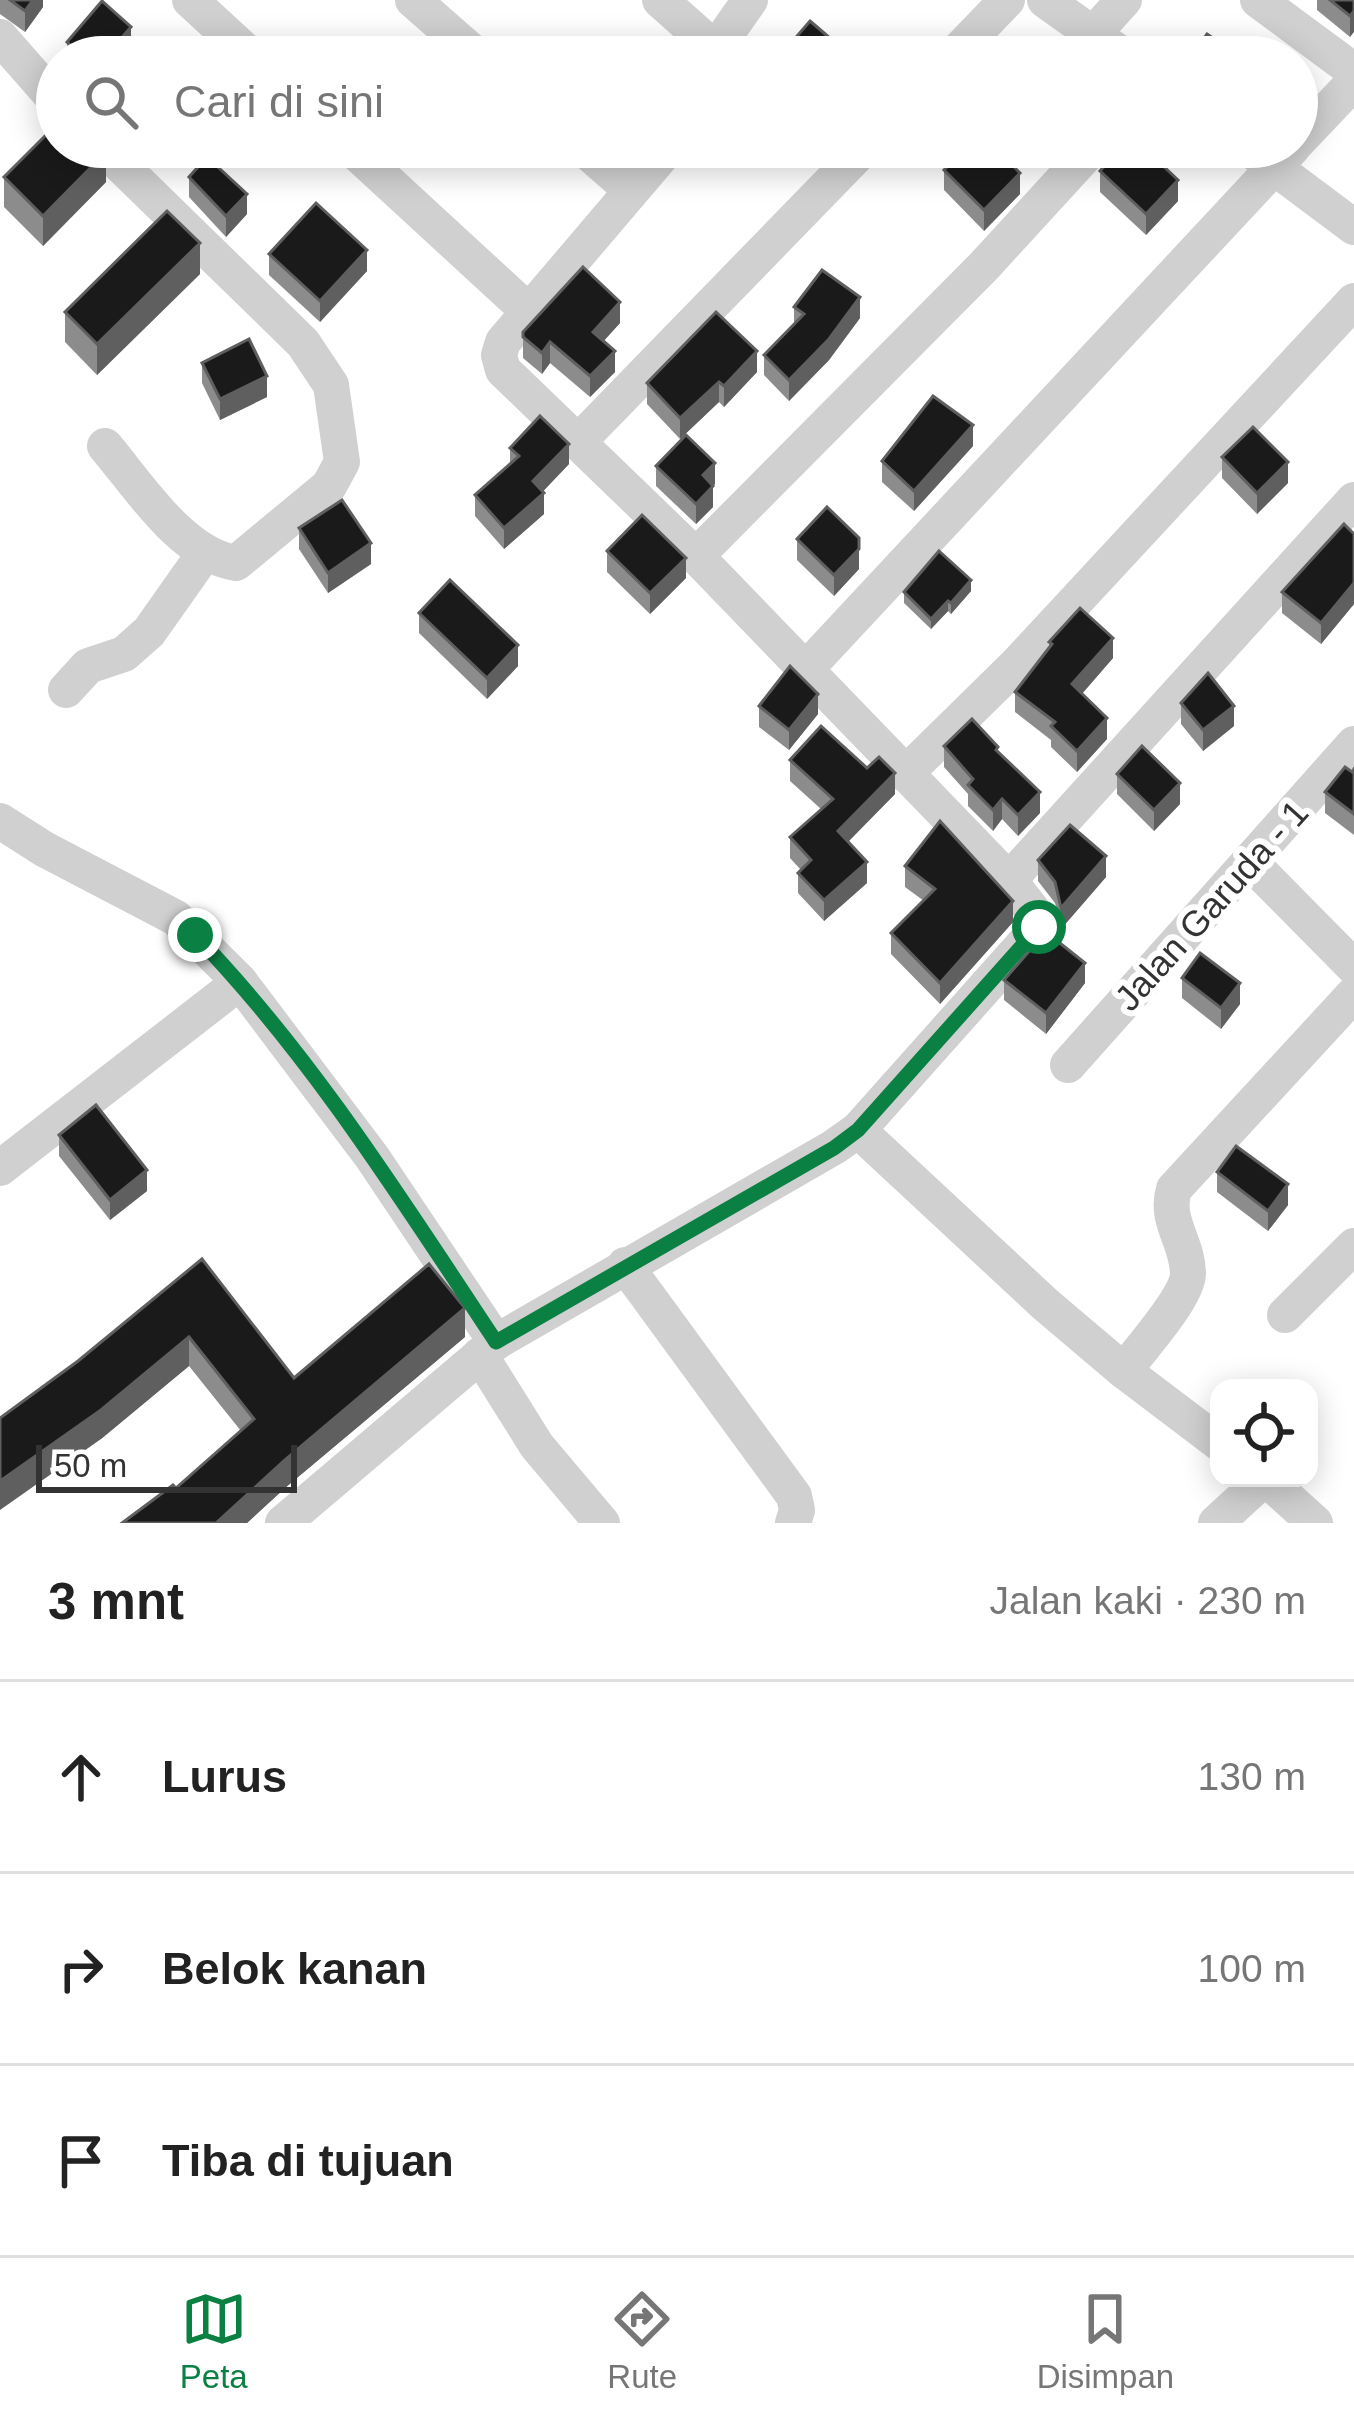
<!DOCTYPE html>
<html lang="id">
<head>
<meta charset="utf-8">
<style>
	:root { --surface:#fff; --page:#f6f6f6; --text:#222; --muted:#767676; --line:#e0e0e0; --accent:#0b8043 }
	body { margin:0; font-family:Arial,sans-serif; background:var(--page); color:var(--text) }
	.controls { position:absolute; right:36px; bottom:36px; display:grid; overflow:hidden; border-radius:24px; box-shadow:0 6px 30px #0003 }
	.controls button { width:108px; height:108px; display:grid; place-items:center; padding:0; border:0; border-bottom:3px solid var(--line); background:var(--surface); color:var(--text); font:60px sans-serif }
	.scale { position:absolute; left:36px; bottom:30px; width:261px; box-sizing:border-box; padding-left:12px; border:6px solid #333; border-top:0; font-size:33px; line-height:42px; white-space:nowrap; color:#333; -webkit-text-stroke:9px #fff; paint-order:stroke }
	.stop { position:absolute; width:36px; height:36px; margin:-27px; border:9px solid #0b8043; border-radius:50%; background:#fff }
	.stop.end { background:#0b8043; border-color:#fff; box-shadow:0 3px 12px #0008 }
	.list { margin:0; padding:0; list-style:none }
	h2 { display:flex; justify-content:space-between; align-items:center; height:156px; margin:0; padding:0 48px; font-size:51px }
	h2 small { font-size:39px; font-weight:400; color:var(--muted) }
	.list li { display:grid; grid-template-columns:78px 1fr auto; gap:36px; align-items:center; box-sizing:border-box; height:192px; padding:0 48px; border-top:3px solid var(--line) }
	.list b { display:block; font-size:45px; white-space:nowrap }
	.list em { font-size:39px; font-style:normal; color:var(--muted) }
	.icon { flex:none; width:66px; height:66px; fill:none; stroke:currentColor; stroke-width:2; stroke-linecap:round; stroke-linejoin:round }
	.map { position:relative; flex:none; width:1354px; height:1523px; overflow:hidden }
	.search { position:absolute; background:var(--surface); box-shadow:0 6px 30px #0003; left:36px; right:36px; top:36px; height:132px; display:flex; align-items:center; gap:30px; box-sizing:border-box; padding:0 42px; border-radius:66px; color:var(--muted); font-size:45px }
	.sheet { height:732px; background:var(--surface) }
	nav { display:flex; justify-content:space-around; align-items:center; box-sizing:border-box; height:168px; border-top:3px solid var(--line); background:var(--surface); font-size:33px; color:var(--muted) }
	nav a { display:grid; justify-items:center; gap:6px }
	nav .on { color:var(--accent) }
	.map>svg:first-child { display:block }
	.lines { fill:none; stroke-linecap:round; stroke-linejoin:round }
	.minor { stroke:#d0d0d0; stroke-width:36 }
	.wall { fill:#8c8c8c }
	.shaded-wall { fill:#5f5f5f }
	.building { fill:#1a1a1a; stroke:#5f5f5f; stroke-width:3 }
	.route { stroke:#0b8043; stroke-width:15 }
	.labels { text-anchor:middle; stroke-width:12; stroke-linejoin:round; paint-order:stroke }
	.street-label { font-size:36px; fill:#333; stroke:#fff }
</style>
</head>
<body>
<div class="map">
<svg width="1354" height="1523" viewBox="0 0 1354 1523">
	<rect width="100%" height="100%" fill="#fff"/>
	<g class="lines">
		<g class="minor">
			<path d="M190 0 252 57"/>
			<path d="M413 0 478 57"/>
			<path d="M660 0 714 48"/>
			<path d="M1045 0 1125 57"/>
			<path d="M1258 0 1354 71"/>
			<path d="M1094 33 1124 0"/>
			<path d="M0 37 57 102"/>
			<path d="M710 57 750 0"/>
			<path d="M952 57 1007 0"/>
			<path d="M1297 142 1354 82"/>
			<path d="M102 147 303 343 331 385 342 462 329 486 236 563C182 555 139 486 105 446"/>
			<path d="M350 147 527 310"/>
			<path d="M582 147 631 190"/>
			<path d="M1247 147 1354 227"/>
			<path d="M578 442 865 147"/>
			<path d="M696 556 985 265 1093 147"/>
			<path d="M805 670 1293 147"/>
			<path d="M66 690 88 666 124 654 149 632 204 554"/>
			<path d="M905 774 1018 663 1354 301"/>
			<path d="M0 821 44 849 176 918 240 982 372 1157 496 1342"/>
			<path d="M1249 861 1354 967"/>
			<path d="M1009 880 1354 500"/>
			<path d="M1068 1065 1354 744"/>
			<path d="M858 1130 1045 1304 1124 1371 1219 1443"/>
			<path d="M0 1168 240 982"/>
			<path d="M625 1265 794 1496 797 1510 793 1523"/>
			<path d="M1285 1315 1354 1246"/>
			<path d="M480 1355 537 1446 602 1523"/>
			<path d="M1124 1371C1140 1349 1187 1298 1188 1274 1188 1242 1164 1221 1174 1189L1354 994"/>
			<path d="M283 1523 496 1342 834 1147 858 1130 1039 927 1037 916 1009 880 696 556 503 370 499 355 503 342 669 147"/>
			<path d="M1216 1523 1265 1478 1315 1523"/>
		</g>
	</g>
	<g class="wall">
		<path d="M0 0H43V7L25 32 0 14Z"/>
		<path d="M1317 0H1354L1350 37 1317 10Z"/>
		<path d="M67 42 131 47 122 57H67Z"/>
		<path d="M944 170 1020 194 984 231 944 190Z"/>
		<path d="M1100 171 1178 201 1146 235 1100 192Z"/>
		<path d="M4 177 106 182 43 246 4 207Z"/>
		<path d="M189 177 247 214 226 237 189 197Z"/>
		<path d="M269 254 367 271 320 322 269 275Z"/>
		<path d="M200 274 97 375 65 342V312Z"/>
		<path d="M794 307 860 318 829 360 789 401 764 375V355L794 324Z"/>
		<path d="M620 323 603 341 615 372 590 397 550 363 542 374 523 358V332Z"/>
		<path d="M202 363 267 397 220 420 202 383Z"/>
		<path d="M757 372 724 407 719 402 680 439 647 404V383Z"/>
		<path d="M973 446 914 511 882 482V461Z"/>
		<path d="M510 448 569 464 542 492 544 514 504 549 475 516V495L510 465Z"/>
		<path d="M1222 457 1288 483 1257 514 1222 478Z"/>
		<path d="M656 466 715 484 713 486V507L696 524 656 486Z"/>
		<path d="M299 528 371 564 328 593 299 549Z"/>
		<path d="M1354 534V604L1321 644 1282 613V592Z"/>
		<path d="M797 539 859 569 834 596 797 560Z"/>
		<path d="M607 551 686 578 650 614 607 572Z"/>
		<path d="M971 591 951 614 948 611 931 629 904 603V592Z"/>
		<path d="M419 613 518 666 487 699 419 633Z"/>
		<path d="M1049 642 1113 658 1082 694 1107 739 1077 772 1051 747V740L1015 712V692L1049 647Z"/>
		<path d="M1181 703 1234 726 1203 751 1181 724Z"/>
		<path d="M759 706 818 714 789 750 759 727Z"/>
		<path d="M944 746 998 752 1040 813 1018 836 1002 819 993 831 968 806V794L944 767Z"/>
		<path d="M790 760 895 794 848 842 867 883 824 921 798 893V873L801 870 790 858V837L821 809 790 781Z"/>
		<path d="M1354 769V835L1325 813V792Z"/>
		<path d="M1117 774 1180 804 1154 831 1117 794Z"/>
		<path d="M1038 860 1106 877 1061 929 1055 903 1038 881Z"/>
		<path d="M905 866 1013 922 940 1004 891 954V933L924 901 905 887Z"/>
		<path d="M1182 978 1240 1004 1221 1029 1182 998Z"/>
		<path d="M1004 980 1085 983 1046 1034 1004 1000Z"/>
		<path d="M59 1135 147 1191 110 1220 59 1156Z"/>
		<path d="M1217 1172 1288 1205 1268 1231 1217 1192Z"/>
		<path d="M202 1259 294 1378 465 1337 285 1488 247 1523H122L176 1488 241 1431 189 1366 101 1439 78 1361Z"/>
	</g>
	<g class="shaded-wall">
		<path d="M33 0H43V7L25 32V11Z"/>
		<path d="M1354 11V32L1350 37V16Z"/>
		<path d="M131 27V47L122 57H105Z"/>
		<path d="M106 152V182L43 246V216Z"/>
		<path d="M1020 173V194L984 231V210Z"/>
		<path d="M1178 180V201L1146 235V214Z"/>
		<path d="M247 194V214L226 237V216Z"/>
		<path d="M200 243V274L97 375V344Z"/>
		<path d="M367 250V271L320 322V301Z"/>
		<path d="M860 297V318L829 360 789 401V380Z"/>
		<path d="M620 302V323L593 353V332Z"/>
		<path d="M550 342V363L542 374V353Z"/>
		<path d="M615 351V372L590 397V376Z"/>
		<path d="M757 351V372L724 407V386Z"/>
		<path d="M267 376V397L220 420V399Z"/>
		<path d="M719 382V402L680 439V418Z"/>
		<path d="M973 425V446L914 511V491Z"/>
		<path d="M569 444V464L533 502V481Z"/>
		<path d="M1288 462V483L1257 514V493Z"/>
		<path d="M715 463V484L703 495V475Z"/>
		<path d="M713 486V507L696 524V504Z"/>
		<path d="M544 493V514L504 549V528Z"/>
		<path d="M371 543V564L328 593V573Z"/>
		<path d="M859 549V569L834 596V575Z"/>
		<path d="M686 558V578L650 614V593Z"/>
		<path d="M971 580V591L951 614V603Z"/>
		<path d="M1354 583V604L1321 644V623Z"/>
		<path d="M948 601V611L931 629V619Z"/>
		<path d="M1113 638V658L1072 705V684Z"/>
		<path d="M518 645V666L487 699V678Z"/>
		<path d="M818 694V714L789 750V730Z"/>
		<path d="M1234 706V726L1203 751V730Z"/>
		<path d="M1107 718V739L1077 772V751Z"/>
		<path d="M895 773V794L838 852V831Z"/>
		<path d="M1180 783V804L1154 831V810Z"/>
		<path d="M1040 792V813L1018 836V815Z"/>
		<path d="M1002 799V819L993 831V810Z"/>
		<path d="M1106 856V877L1061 929V908Z"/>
		<path d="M867 862V883L824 921V900Z"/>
		<path d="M1013 901V922L940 1004V983Z"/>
		<path d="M1085 963V983L1046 1034V1013Z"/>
		<path d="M1240 983V1004L1221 1029V1008Z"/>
		<path d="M147 1170V1191L110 1220V1200Z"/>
		<path d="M1288 1184V1205L1268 1231V1211Z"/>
		<path d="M465 1308V1337L285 1488 247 1523H216L285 1460Z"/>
		<path d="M189 1337V1366L101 1439 0 1510V1481Z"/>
	</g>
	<g class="building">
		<path d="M10 0H33L25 11Z"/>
		<path d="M1330 0H1354V11L1350 16Z"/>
		<path d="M102 1 131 27 105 57H84L67 42Z"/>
		<path d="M810 21 852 57H779Z"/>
		<path d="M1207 34 1238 56V57H1190Z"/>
		<path d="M57 124V147H101L106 152 43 216 4 177Z"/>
		<path d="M967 147H994L1020 173 984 210 944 170Z"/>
		<path d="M1122 147H1143L1178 180 1146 214 1100 171Z"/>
		<path d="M207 157 247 194 226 216 189 177Z"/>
		<path d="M316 203 367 250 320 301 269 254Z"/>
		<path d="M167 211 200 243 97 344 65 312Z"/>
		<path d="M583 267 620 302 593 332 615 351 590 376 550 342 542 353 523 337V332Z"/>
		<path d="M822 270 860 297 829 339 789 380 764 355 804 314 794 307Z"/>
		<path d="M716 312 757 351 724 386 719 382 680 418 647 383Z"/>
		<path d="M249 339 267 376 220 399 202 363Z"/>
		<path d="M933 396 973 425 914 491 882 461Z"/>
		<path d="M540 416 569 444 533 481 544 493 504 528 475 495 519 456 510 448Z"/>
		<path d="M1253 427 1288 462 1257 493 1222 457Z"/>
		<path d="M686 435 715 463 703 475 713 486 696 504 656 466Z"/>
		<path d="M342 500 371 543 328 573 299 528Z"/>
		<path d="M827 507 859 538V549L834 575 797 539Z"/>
		<path d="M642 515 686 558 650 593 607 551Z"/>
		<path d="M1344 524 1354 534V583L1321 623 1282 592Z"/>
		<path d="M939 551 971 580 951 603 948 601 931 619 904 592Z"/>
		<path d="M450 580 518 645 487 678 419 613Z"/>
		<path d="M1080 608 1113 638 1072 684 1107 718 1077 751 1051 726 1055 722 1015 692 1052 644 1049 642Z"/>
		<path d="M790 666 818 694 789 730 759 706Z"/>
		<path d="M1208 673 1234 706 1203 730 1181 703Z"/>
		<path d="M972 719 998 747 996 750 1040 792 1018 815 1002 799 993 810 968 785 973 779 944 746Z"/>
		<path d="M821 726 867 768 879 757 895 773 838 831 867 862 824 900 798 873 811 860 790 837 833 799 790 760Z"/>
		<path d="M1142 746 1180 783 1154 810 1117 774Z"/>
		<path d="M1345 767 1352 772 1354 769V814L1325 792Z"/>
		<path d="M940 821 1013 901 940 983 891 933 935 889 905 866Z"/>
		<path d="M1070 825 1106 856 1061 908 1055 882 1038 860Z"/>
		<path d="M1046 932 1085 963 1046 1013 1004 980Z"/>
		<path d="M1200 953 1240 983 1221 1008 1182 978Z"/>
		<path d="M96 1105 147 1170 110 1200 59 1135Z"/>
		<path d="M1236 1146 1288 1184 1268 1211 1217 1172Z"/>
		<path d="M202 1259 294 1378 429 1264 465 1308 285 1460 216 1523H122L173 1485 176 1488 254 1419 189 1337 101 1410 0 1481V1418L78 1361Z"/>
	</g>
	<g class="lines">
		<path class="route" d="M195 935C312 1056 403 1202 496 1342L834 1148 858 1130 1039 927"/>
	</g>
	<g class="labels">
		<g class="street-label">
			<text transform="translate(1211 905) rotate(-48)" y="13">Jalan Garuda - 1</text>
		</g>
	</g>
</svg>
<div class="controls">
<button><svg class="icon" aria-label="locate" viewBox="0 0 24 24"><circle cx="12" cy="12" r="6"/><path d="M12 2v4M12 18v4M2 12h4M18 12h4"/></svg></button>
</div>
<div class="scale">50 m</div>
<div class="stop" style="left:1039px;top:927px"></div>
<div class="stop end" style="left:195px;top:935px"></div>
<div class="search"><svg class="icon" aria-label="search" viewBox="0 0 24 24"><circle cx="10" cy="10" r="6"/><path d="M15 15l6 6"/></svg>Cari di sini</div>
</div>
<section class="sheet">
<h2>3 mnt<small>Jalan kaki · 230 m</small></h2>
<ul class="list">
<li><svg class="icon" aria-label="ahead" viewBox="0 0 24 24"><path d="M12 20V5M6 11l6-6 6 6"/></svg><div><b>Lurus</b></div><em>130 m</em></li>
<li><svg class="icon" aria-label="right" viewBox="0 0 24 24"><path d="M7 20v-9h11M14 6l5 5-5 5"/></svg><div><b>Belok kanan</b></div><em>100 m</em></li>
<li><svg class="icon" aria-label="arrive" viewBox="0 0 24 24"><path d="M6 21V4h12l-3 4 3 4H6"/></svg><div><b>Tiba di tujuan</b></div></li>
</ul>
</section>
<nav>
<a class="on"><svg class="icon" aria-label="map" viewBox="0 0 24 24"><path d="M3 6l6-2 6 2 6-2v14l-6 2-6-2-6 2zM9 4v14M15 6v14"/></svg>Peta</a>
<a><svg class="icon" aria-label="directions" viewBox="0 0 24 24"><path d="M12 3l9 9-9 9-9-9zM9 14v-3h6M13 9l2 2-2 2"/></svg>Rute</a>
<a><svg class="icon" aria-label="saved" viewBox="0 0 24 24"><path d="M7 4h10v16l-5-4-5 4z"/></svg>Disimpan</a>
</nav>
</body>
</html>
